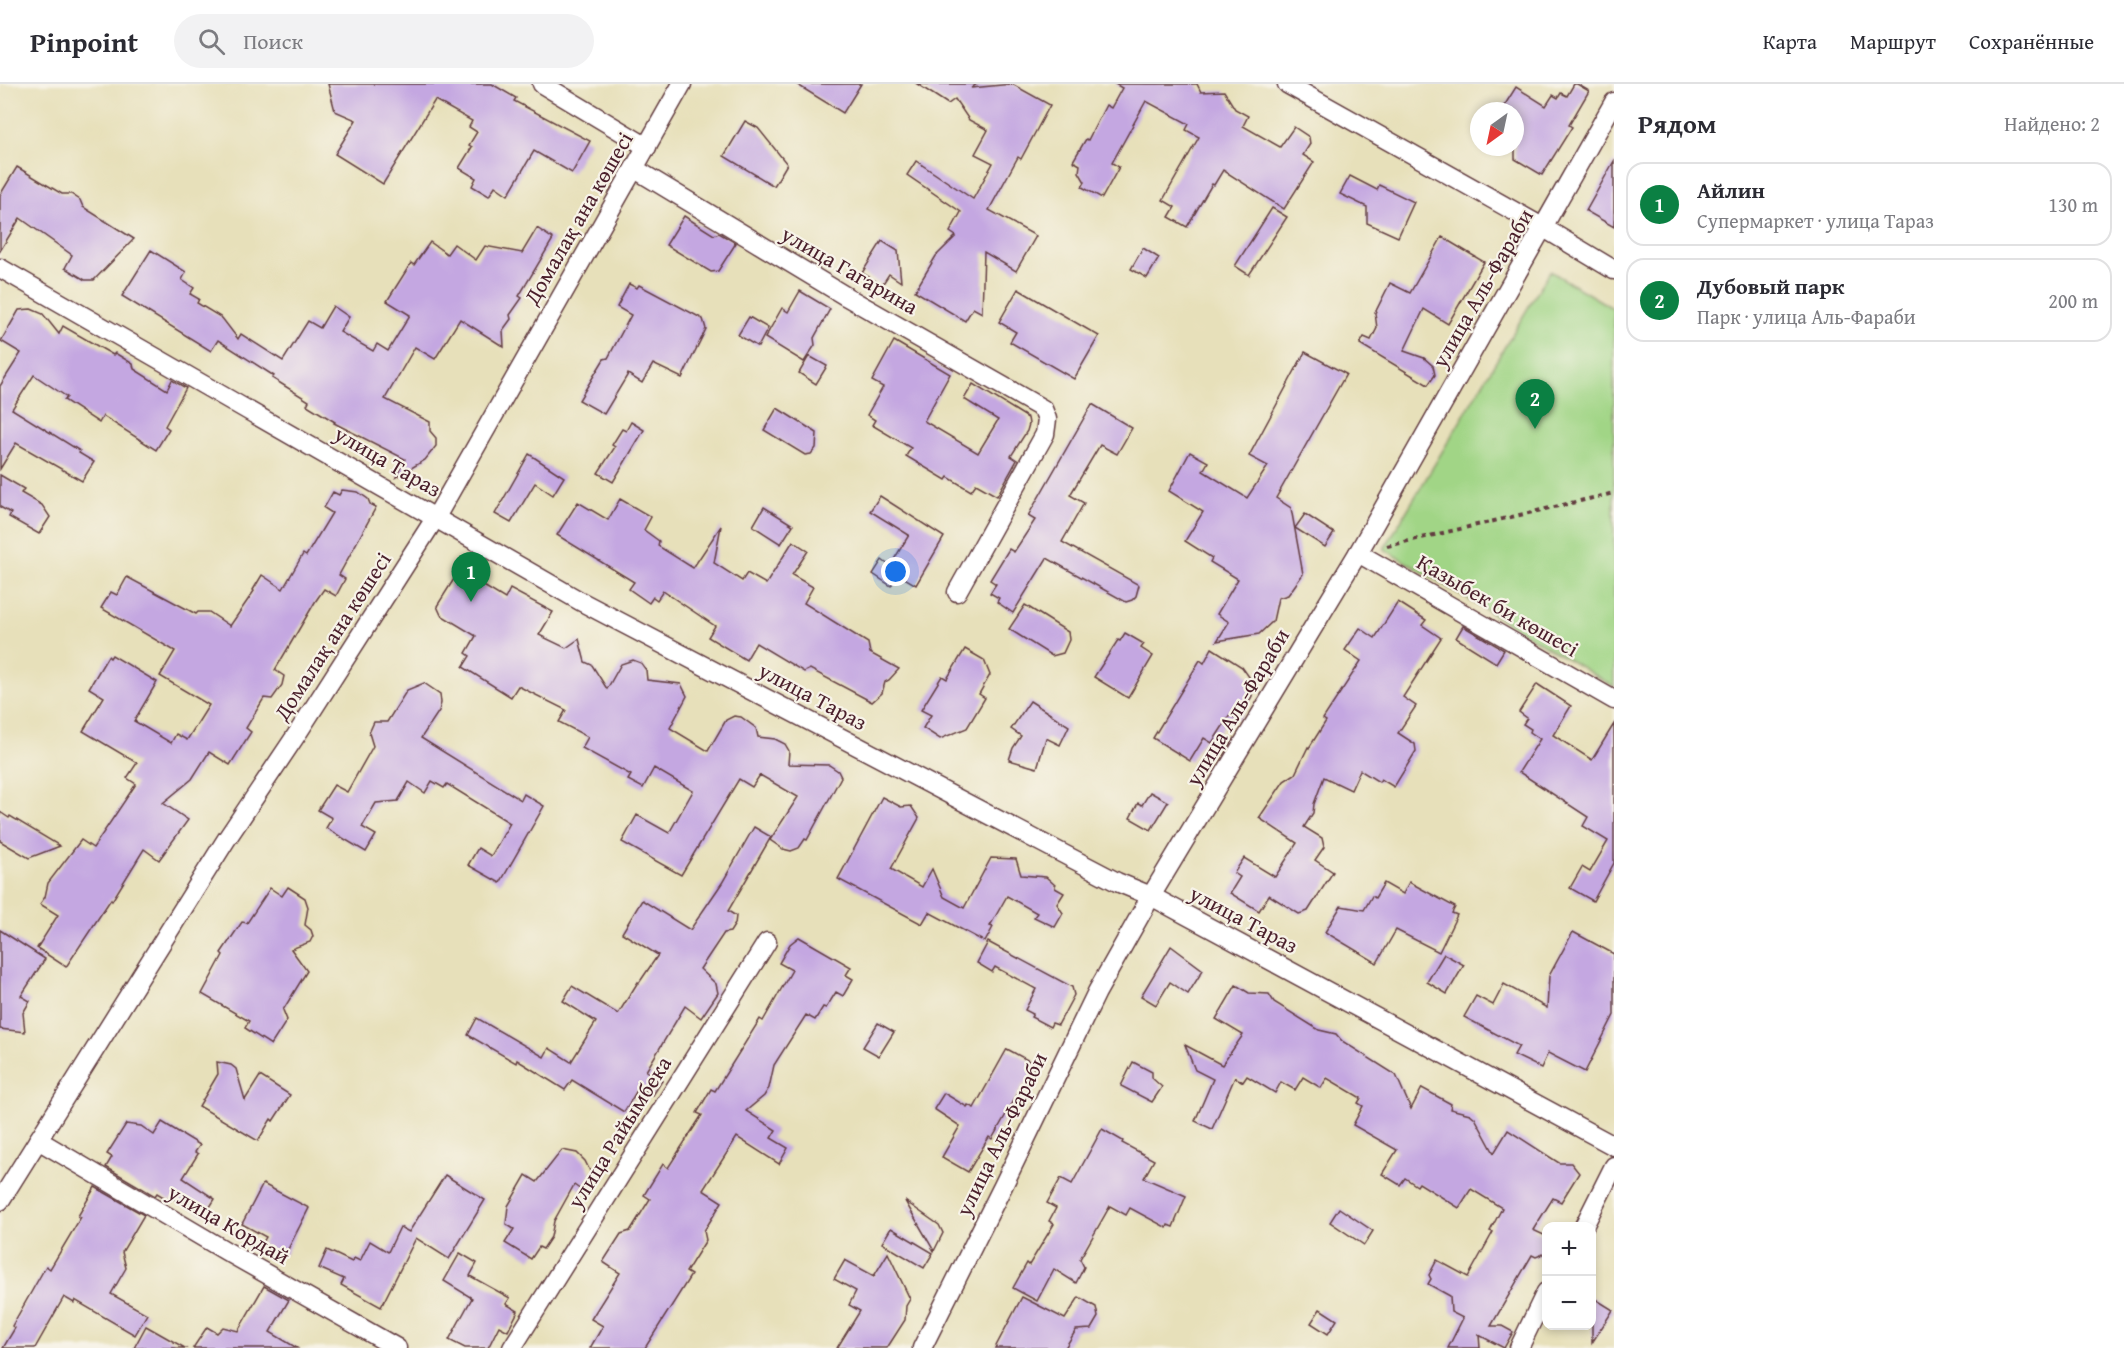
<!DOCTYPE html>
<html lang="ru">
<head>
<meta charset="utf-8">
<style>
	:root { --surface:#fff; --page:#f2f2f3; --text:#2b2b33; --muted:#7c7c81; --line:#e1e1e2; --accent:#0b8043 }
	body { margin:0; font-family:"Gentium Book Plus",serif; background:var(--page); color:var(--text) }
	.controls { position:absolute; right:18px; bottom:18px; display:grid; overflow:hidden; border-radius:12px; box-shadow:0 3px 9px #0003 }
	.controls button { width:54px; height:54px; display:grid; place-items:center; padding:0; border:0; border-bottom:2px solid var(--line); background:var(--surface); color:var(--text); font:30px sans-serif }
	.compass { position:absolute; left:1470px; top:18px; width:54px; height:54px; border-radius:50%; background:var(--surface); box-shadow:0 3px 9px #0003; rotate:213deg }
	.you { position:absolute; left:896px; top:488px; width:21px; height:21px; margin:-15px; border:4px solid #fff; border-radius:50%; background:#1a73e8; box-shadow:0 0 0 9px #1a73e833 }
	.badge { display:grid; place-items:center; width:39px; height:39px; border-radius:50%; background:var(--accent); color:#fff; font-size:20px; font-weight:700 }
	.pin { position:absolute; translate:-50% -50px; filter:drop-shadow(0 2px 3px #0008) }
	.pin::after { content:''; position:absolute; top:32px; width:21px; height:18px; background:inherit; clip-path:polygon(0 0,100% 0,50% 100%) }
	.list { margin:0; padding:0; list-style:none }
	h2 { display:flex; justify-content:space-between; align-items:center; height:78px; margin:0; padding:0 24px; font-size:26px }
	h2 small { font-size:20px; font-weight:400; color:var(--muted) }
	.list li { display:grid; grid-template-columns:39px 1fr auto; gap:18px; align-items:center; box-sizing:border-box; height:84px; margin:0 12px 12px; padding:0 12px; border:2px solid var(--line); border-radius:18px }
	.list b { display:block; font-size:22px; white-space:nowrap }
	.list p { margin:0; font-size:20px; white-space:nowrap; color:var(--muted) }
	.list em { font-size:20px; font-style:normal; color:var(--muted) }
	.icon { flex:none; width:33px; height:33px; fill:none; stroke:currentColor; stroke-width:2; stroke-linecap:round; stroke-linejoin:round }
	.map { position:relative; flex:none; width:1614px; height:1264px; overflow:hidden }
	header { display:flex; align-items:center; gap:36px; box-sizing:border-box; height:84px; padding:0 30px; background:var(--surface); border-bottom:2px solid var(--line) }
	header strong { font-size:28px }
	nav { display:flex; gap:33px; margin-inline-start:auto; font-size:21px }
	.search { width:420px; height:54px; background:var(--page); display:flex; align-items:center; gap:15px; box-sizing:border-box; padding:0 21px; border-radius:33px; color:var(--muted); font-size:22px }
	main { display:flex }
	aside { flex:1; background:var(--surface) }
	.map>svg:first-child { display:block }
	.green { fill:#a1d586; stroke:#767a58; stroke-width:1.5 }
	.building { fill:#c4a7e1 }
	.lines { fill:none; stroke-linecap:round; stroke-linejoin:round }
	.street-casing { stroke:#623c40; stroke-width:21 }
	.path { stroke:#623c40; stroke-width:4; stroke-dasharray:4.5 4.5; stroke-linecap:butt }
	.street { stroke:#fff; stroke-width:18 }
	.labels { text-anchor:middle; stroke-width:4.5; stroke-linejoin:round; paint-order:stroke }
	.street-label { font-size:22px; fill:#4a1f2b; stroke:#f7f3e8 }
</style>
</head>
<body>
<header>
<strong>Pinpoint</strong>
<div class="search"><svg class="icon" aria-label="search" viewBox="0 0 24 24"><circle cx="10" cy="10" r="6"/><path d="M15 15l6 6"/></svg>Поиск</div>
<nav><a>Карта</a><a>Маршрут</a><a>Сохранённые</a></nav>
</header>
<main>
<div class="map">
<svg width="1614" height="1264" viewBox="0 0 1614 1264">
	<rect width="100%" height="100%" fill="#f7f3e8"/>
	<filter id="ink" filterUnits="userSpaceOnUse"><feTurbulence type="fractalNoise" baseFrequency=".0167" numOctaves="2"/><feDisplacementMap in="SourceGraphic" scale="12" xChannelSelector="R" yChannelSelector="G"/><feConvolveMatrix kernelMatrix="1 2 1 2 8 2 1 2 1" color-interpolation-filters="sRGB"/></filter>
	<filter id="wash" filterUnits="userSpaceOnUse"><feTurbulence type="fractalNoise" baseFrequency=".008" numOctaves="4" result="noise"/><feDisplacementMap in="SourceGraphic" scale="24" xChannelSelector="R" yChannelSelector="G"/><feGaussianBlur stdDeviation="1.35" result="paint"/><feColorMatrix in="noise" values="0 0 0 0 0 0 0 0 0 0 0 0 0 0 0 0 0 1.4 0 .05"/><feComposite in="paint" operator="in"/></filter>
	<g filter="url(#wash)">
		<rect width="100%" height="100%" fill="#e7e0ba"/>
		<path class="green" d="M1550 187 1614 225V603L1384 465Z"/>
		<g id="blocks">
			<g class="building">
				<path d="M328 0H492L516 14 514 17 590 57 572 89 534 67 508 111 495 102 489 112 472 102 476 94 459 84 472 63 469 61 477 48 469 43 472 37 435 16 383 100 335 70 356 36 335 27Z"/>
				<path d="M796 0H861L843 29Z"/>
				<path d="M917 0H977L971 4 1012 0 1050 21 1021 75 1018 73 989 126 1036 152 1016 187 984 168 982 229 973 224 965 237 915 207 936 172 956 152 950 148 961 128 907 91 916 77 973 115 993 79 975 70 988 46 969 36 955 15 948 20Z"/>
				<path d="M1115 0H1197L1201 8 1224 7 1235 25 1248 32 1243 42 1280 63 1294 43 1309 53 1310 60 1303 71 1314 78 1284 125 1223 86 1214 101 1212 100 1187 143 1169 133 1175 123 1163 116 1199 53 1186 46 1189 40 1146 17 1112 79 1119 83 1102 114 1082 103 1085 98 1079 88 1080 81 1073 77 1086 55 1088 56 1106 21 1111 24 1122 4Z"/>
				<path d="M1574 0H1577L1589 7 1569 41 1572 43 1542 91 1515 75V27H1501L1516 3 1546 22 1553 11 1558 14 1561 9 1567 12Z"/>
				<path d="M745 37 758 44 787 80 774 102 724 72Z"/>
				<path d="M1614 77V143L1586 127Z"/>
				<path d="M17 83 62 110H71L80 116 83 123 134 155 94 196H85L65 184 72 171 20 134 0 167V111Z"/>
				<path d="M1350 92 1377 106 1379 101 1414 118 1398 153 1367 139V123L1340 110Z"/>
				<path d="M1272 124 1287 133 1249 191 1235 182Z"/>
				<path d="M684 132 714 151 719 149 736 159 718 187 711 188 666 161Z"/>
				<path d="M537 144 553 155 519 212 522 214 510 231 511 235 503 246 504 263 460 235 435 275 415 263 385 315 430 338V347L436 354V362L425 376 396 393 405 375 334 339 335 338 307 321 309 317 272 294 274 292 218 256 211 267 122 212 151 166 186 188 182 196 194 204 190 210 199 215 197 219 222 234 238 255 241 250 283 277 308 237 320 244 333 222 349 233 340 248 373 267 377 260 388 267 410 231 387 217 411 179 414 181 430 158 447 170 454 160 476 176 485 162 522 169Z"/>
				<path d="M1442 153 1484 178 1448 240 1424 225 1404 267 1424 274 1433 282 1435 291 1428 301 1360 260 1364 253 1371 256 1377 244 1375 229 1390 199 1410 209Z"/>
				<path d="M882 157 898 167 901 198 889 190 882 201 862 189Z"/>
				<path d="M1143 164 1159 174 1147 194 1131 185Z"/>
				<path d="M629 200 637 204 639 201 703 235 706 245 682 294 653 280 642 299 628 290 604 330 579 316 604 275 608 274 631 231 617 223Z"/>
				<path d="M1018 205 1099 252 1074 295 1010 258 1016 248 999 238Z"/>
				<path d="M800 207 830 225 814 254 815 261 804 278 765 254 782 224 788 228Z"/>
				<path d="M31 225 43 230 59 250 63 242 113 271 115 269 133 280 134 285 167 306 172 296 186 304 165 342 169 345 156 366 103 332 99 339 64 316 67 313 34 291 12 325 80 367 79 369 94 378 82 397 16 359 0 385V302L21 269 1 257 19 226Z"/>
				<path d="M749 233 768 244 758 263 738 251Z"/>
				<path d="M894 257 950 290 924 337 978 369 998 336 964 315 973 300 1028 334 1029 340 1027 347 1011 372 1017 376 997 412 976 400 971 407 948 393 946 396 906 372 911 364 872 341 875 336 867 331 883 303 872 297Z"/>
				<path d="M1305 268 1346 290 1276 414 1291 424 1303 490 1288 511 1278 514 1273 537 1259 550 1217 557 1229 538 1217 530 1238 495 1210 478 1212 474 1185 457 1203 428 1169 407 1190 368 1208 378 1203 387 1247 414 1268 382 1249 372Z"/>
				<path d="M809 272 827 282 816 300 799 289Z"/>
				<path d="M1092 320 1132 344 1117 370 1100 361 1070 411 1084 419 1062 458 1139 501 1136 512 1132 516 1126 518 1047 474 1013 529 997 518 999 514 990 509 996 500 990 496 1009 465 1014 468 1035 436 1028 432Z"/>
				<path d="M777 324 817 349 816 364 811 370 805 371 764 346Z"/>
				<path d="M631 338 644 346 613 398 598 389 615 363 612 361 622 345 626 347Z"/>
				<path d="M529 370 564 393 553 411 535 399 511 439 495 430Z"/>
				<path d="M0 391 24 405 21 409 42 421 50 433 39 450 9 433 11 429 0 423Z"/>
				<path d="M342 406 358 408 368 415 370 420 376 423 339 491 345 495 336 512 324 505 315 518 275 586 284 592 282 601 272 615 264 614 246 644 251 648 230 681 209 668 192 695 163 719 188 736 159 776 144 765 112 817 111 815 66 883 37 864 58 831 40 820 45 813 48 799 81 756 93 764 136 700 127 694 137 679 83 647 104 613 89 604 108 572 110 574 112 571 157 598 134 637 171 659 176 650 187 656 209 621 160 592 175 567 101 524 111 508 117 511 127 493 196 530 198 528H209L230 542 254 507 253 506 262 491 283 505 303 470 306 472 332 429 324 424 333 408 339 411Z"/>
				<path d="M880 412 944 453 916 501 898 490 891 502 873 490 882 476 890 482 909 451 870 427Z"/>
				<path d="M620 415 651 433 644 446 659 457 658 462 693 484 721 442 714 479 742 497 747 489 766 500 793 457 808 467 792 491 813 503 804 519 868 559 870 569 899 585 889 596 885 598 882 609 872 618 810 585 804 588 756 559 746 576 708 553 715 542 663 507 657 516 653 513 649 519 629 505 634 498 557 451 578 418 608 436Z"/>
				<path d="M764 423 793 441 781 460 753 442Z"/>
				<path d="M1305 430 1334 449 1325 463 1295 444Z"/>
				<path d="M459 487 505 515 510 505 553 528 539 551 566 564 579 555 585 578 592 581 607 605 621 580 633 576 641 579 646 586 647 596 681 600 687 612 670 644 708 667 726 636 734 632 741 633 756 644 758 653 775 655 785 660 789 667 788 680 829 681 838 687 841 693 807 756 805 755 799 764 791 767 783 765 770 756 798 713 760 691 752 703 739 695 681 791 622 758 637 731 669 749 693 707 654 684 643 704 628 696 631 691 582 664 588 653 559 638 566 626 518 602 511 613 463 583 470 572 466 569 476 552 441 531 437 522Z"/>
				<path d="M1398 518 1426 536 1422 541 1441 554 1403 613 1416 622 1398 649 1415 660 1416 667 1394 703 1381 695 1379 698 1360 686 1351 706 1324 693 1314 720 1313 729 1304 743 1322 754 1324 763 1315 776 1333 788 1308 827 1299 830 1269 811 1259 827 1230 809 1240 793 1234 789 1244 774 1275 793 1297 759 1259 734 1284 697 1295 690 1308 663 1309 664 1326 637 1323 635 1361 577 1345 566 1360 544 1375 554Z"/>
				<path d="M1025 521 1068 548 1069 556 1063 569 1052 572 1009 545Z"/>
				<path d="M1463 542 1504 566 1496 579 1456 554Z"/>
				<path d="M1125 549 1144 560 1141 564 1153 572 1128 614 1094 593 1118 556 1120 557Z"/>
				<path d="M1212 564 1242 583 1252 597V612L1239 636 1230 631 1212 659 1204 654 1190 677 1153 654 1200 576 1204 579Z"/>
				<path d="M965 565 984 576 990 591 979 610 985 614 967 644 940 655 923 644 931 631 921 626 942 592 947 595Z"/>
				<path d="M424 599 440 610 441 619 439 627 421 654 521 716 524 710 544 722 500 799 468 781 478 764 491 772 510 739 447 700 444 704 432 697 425 709 409 698 398 717 376 719 362 743 376 751 366 768 326 744 332 734 318 726 334 701 347 708 373 662 369 649 374 638H387L407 606Z"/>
				<path d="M1537 600 1571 622 1553 651 1592 676 1614 640V779L1593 817 1570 804 1582 783 1590 788 1608 757 1583 742 1588 733 1519 688 1540 655 1530 648 1531 645 1523 640 1527 634 1519 628Z"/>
				<path d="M1030 617 1069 642 1060 661 1046 654 1037 684 1009 676 1013 664 1021 652 1011 645Z"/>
				<path d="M1150 708 1168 718 1151 746 1130 734 1138 719 1142 721Z"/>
				<path d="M882 713 901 723 911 722 919 734 891 785 922 803 932 785 944 813 964 824 991 774 1016 775 1021 791 1046 793 1055 801V804L1064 809 1057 820 1063 829 1055 843 1034 833 1037 829 1007 812 990 842 993 843 985 858 929 828 922 840 838 795Z"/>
				<path d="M0 728 9 734 10 732 60 762 29 774 0 757Z"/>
				<path d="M754 743 771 753 728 827 736 832 735 840 730 848 724 849 700 885 716 900 718 909 701 934 685 922 646 987 662 997 653 1011 639 1003 624 1028 572 996 565 1006 517 976 516 979 468 951 477 934 544 973 549 964 571 978 596 938 563 917 572 902 618 930 638 898 639 899 658 871 622 849 642 816 690 846 722 799Z"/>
				<path d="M1409 798 1455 823 1452 829 1457 831 1439 868 1396 846 1377 879 1325 848 1341 822 1364 826 1372 812 1375 814 1384 799 1403 810Z"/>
				<path d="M288 803 305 814 308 823 305 841 311 846 313 852 310 858 291 865 307 887 283 926 287 936 271 961 245 944 249 937 202 910 223 871 221 869 242 838 247 839 270 804 282 812Z"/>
				<path d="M0 846 45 875 21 912 30 917 23 929 25 948 0 945Z"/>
				<path d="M1573 848 1614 870V931L1585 988 1548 969 1541 984 1514 971 1519 962 1464 933 1476 912 1493 921 1504 900 1547 924 1549 892Z"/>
				<path d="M799 853 851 883 846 891 853 895 843 912 836 908 826 924 823 923 815 936 806 931 774 981 769 1004 764 1012 746 1027 776 1046 771 1054 788 1064 779 1080 737 1053 703 1106 722 1118 704 1147 706 1156 686 1188 691 1191 645 1264H590L603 1242 591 1235 620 1189 603 1178 621 1150 630 1147 650 1115 644 1111 663 1080 668 1084 702 1031 697 1029 711 1005 715 1007 760 935 763 937 792 886 779 879 790 860Z"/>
				<path d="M988 858 1072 903 1074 911 1058 941 1052 939 1050 943 1031 933 1033 930 1025 926 1036 905 995 883 992 888 977 879Z"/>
				<path d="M1171 862 1203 886 1188 910 1170 898 1156 921 1141 912Z"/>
				<path d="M1444 870 1464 881 1447 910 1427 898Z"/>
				<path d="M1236 901 1249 909 1269 910 1274 918 1319 946 1336 950 1342 957 1396 991 1411 1025 1422 1004 1451 1020 1450 1025 1470 1030 1475 1034 1494 1069 1508 1046 1559 1079H1571L1579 1089 1561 1118 1553 1114 1533 1146 1546 1152V1169L1536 1173 1532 1171 1491 1242H1502L1513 1248 1504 1264 1479 1251 1480 1264H1448L1463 1234 1451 1228 1450 1212 1428 1200 1431 1195 1429 1191 1437 1176 1468 1193 1493 1148 1490 1147 1502 1124 1471 1105 1459 1124 1419 1099 1417 1102 1405 1094 1400 1101 1382 1090 1397 1066 1353 1041 1363 1022 1358 1019 1361 1014 1327 994 1321 1004 1303 993 1295 1006 1281 998 1275 1009 1247 992 1243 998 1235 993 1212 1045 1195 1037 1213 995 1195 986 1185 961 1222 981 1243 951 1216 935Z"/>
				<path d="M878 939 894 948 879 972 863 963Z"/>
				<path d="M1007 965 1033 979 1034 992 1027 999H1024L992 1055 989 1053 968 1088 942 1073 960 1042 934 1025 944 1009 967 1023 968 1021 974 1024Z"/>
				<path d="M217 978 231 981 236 985 245 1016 260 992 290 1011 273 1037 271 1035 258 1057 199 1022 218 990Z"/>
				<path d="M1133 978 1152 988V994L1162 1003 1152 1018 1121 1002Z"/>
				<path d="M162 1038 200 1061 195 1068 198 1070 183 1094 215 1115 205 1131 172 1114 170 1117 157 1109 155 1112 106 1083 112 1073 107 1070 126 1040 141 1042 154 1051Z"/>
				<path d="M1102 1045 1123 1057 1122 1059 1154 1076 1144 1094 1186 1112 1173 1143 1168 1141 1167 1144 1130 1124 1126 1131 1110 1122 1080 1175 1084 1183 1076 1199 1054 1185 1037 1217 1013 1204 1027 1179 1029 1181 1054 1140 1049 1137 1056 1124 1047 1119 1061 1094 1072 1100Z"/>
				<path d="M562 1066 577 1069 585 1077 591 1089 581 1106 574 1101 554 1137 551 1153 543 1165 539 1163 531 1175 505 1159 514 1145 506 1140 508 1122 526 1091 537 1098Z"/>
				<path d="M445 1091 485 1116 449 1175 416 1154 381 1223 341 1201 344 1195 319 1184 327 1166 352 1178 354 1174 360 1177 370 1157 388 1168 400 1143 409 1148Z"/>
				<path d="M263 1100 309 1124 285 1171 262 1160 266 1153 242 1140Z"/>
				<path d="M95 1103 144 1131 122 1168 126 1184 111 1210 147 1230 135 1251 75 1216 74 1219 64 1213 35 1264H3L15 1244 12 1242 46 1182 50 1185 81 1133 78 1132Z"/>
				<path d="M905 1117 939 1141 943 1149 934 1167Z"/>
				<path d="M1339 1124 1373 1147 1364 1161 1330 1138Z"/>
				<path d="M891 1144 933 1169 924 1184 882 1159Z"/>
				<path d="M460 1169 477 1179 470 1192 510 1214 506 1220 518 1227 508 1247 499 1242 488 1264H465L449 1256 472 1214 444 1197Z"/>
				<path d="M888 1169 910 1215 906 1222 905 1236 887 1264H837L860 1227 849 1221 856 1207 834 1195 845 1176 874 1192Z"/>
				<path d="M264 1202 289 1216 270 1248 297 1264H193L207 1243 217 1249 223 1243 238 1247Z"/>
				<path d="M1022 1213 1065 1235 1079 1213 1096 1223 1098 1233 1091 1245 1076 1246 1065 1264H995Z"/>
				<path d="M1592 1213 1613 1226 1592 1259Z"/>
				<path d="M1320 1225 1337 1236 1328 1250 1311 1239Z"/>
				<path d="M146 1242 185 1264H134Z"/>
			</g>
		</g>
	</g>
	<g filter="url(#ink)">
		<use href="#blocks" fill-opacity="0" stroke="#623c40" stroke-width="1.5"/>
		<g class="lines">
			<defs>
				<g id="street">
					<path d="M542 0 647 63"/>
					<path d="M1287 0 1544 144 1614 186"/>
					<path d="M635 85 847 213 1043 325 1047 335 1045 350 957 508"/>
					<path d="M0 184 580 517 1117 798 1151 812 1614 1062"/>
					<path d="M1358 469 1614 616"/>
					<path d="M38 1056 226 1167 397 1264"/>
					<path d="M0 1117 226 756 297 650 436 433 682 0"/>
					<path d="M1584 1142 1614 1082"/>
					<path d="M512 1264 767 858"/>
					<path d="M922 1264 1003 1102 1097 908 1151 812 1358 469 1614 18"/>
					<path d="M1519 1264 1546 1208"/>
				</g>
			</defs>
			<use href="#street" class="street-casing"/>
			<path class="path" d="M1387 462 1614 409"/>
			<use href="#street" class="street"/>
		</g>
	</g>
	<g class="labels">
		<g class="street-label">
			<text transform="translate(578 134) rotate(-60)" y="8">Домалақ ана көшесі</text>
			<text transform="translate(850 186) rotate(30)" y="8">улица Гагарина</text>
			<text transform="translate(1482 204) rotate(-60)" y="8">улица Аль-Фараби</text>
			<text transform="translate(388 377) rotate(30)" y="8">улица Тараз</text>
			<text transform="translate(1498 521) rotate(30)" y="8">Қазыбек би көшесі</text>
			<text transform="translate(332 552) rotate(-57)" y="8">Домалақ ана көшесі</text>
			<text transform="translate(813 612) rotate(28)" y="8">улица Тараз</text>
			<text transform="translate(1237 623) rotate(-59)" y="8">улица Аль-Фараби</text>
			<text transform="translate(1244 835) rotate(28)" y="8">улица Тараз</text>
			<text transform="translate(619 1048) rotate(-58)" y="8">улица Райымбека</text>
			<text transform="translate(1001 1050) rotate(-64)" y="8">улица Аль-Фараби</text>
			<text transform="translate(229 1140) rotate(30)" y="8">улица Кордай</text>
		</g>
	</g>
</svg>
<div class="controls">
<button>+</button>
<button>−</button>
</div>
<svg class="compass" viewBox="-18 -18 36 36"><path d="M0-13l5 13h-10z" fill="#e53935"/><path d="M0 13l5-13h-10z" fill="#7c7c81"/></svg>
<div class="you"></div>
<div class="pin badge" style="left:471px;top:518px">1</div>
<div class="pin badge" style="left:1535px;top:345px">2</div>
</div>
<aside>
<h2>Рядом<small>Найдено: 2</small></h2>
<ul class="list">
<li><span class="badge">1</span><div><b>Айлин</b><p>Супермаркет · улица Тараз</p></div><em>130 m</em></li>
<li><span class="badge">2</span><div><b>Дубовый парк</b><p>Парк · улица Аль-Фараби</p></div><em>200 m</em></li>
</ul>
</aside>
</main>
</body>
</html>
